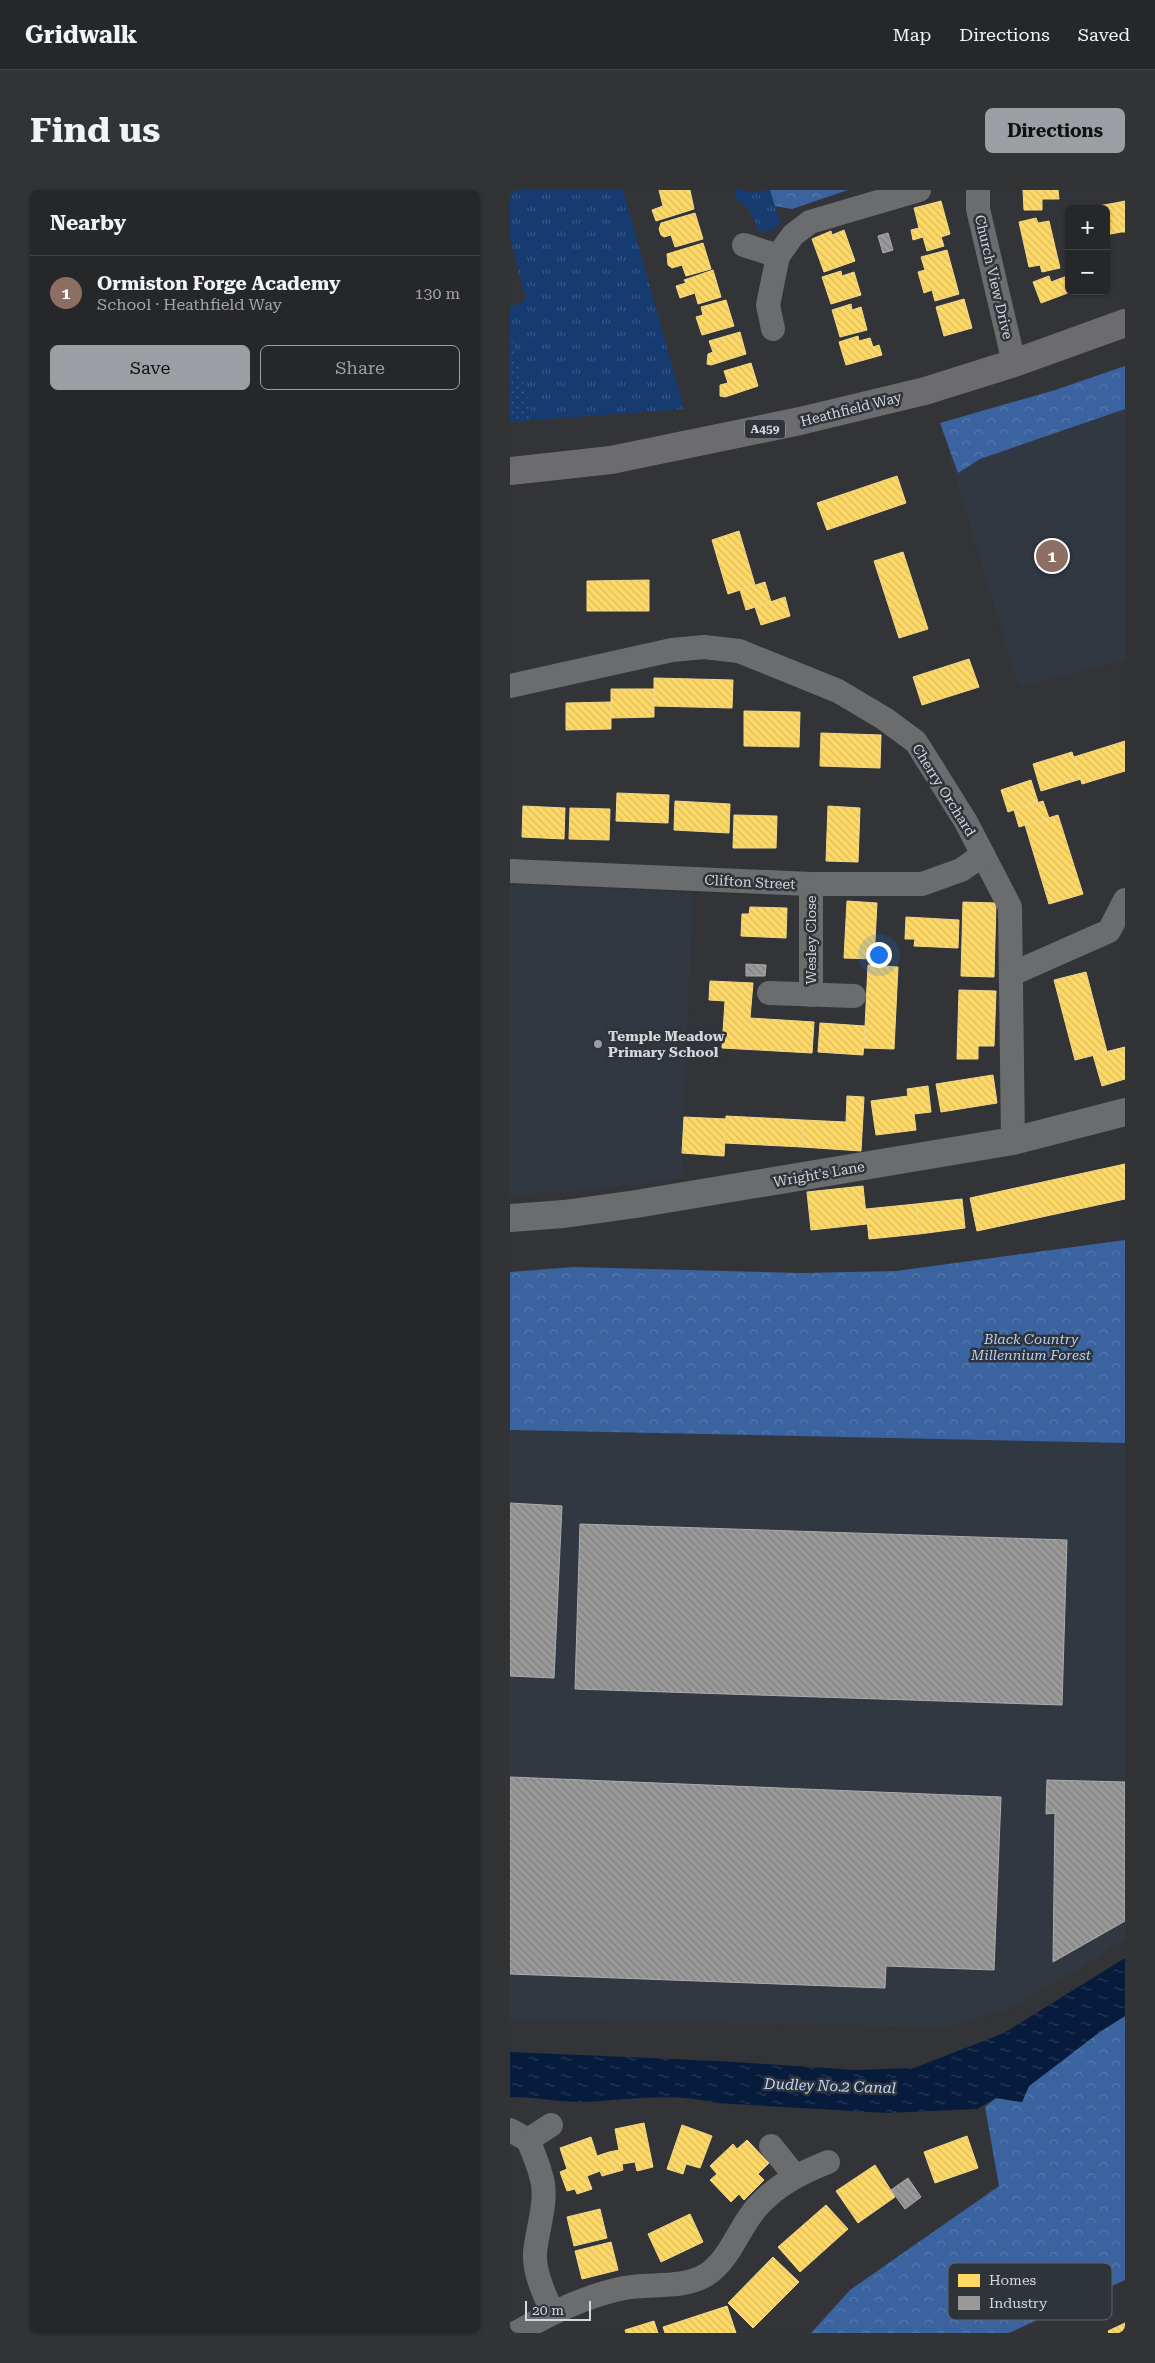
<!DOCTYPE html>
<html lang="en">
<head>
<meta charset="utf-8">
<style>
	:root { --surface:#262729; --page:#323335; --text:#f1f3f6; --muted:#a4a5a8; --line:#424446; --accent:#9b9ea2 }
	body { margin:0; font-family:"Roboto Serif",serif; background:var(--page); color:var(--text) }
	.controls { position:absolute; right:15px; top:15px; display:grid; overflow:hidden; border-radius:8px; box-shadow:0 1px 4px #0004 }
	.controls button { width:45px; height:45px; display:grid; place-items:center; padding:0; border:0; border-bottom:1px solid var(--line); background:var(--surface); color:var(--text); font:25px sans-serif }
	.scale { position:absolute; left:15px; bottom:12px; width:66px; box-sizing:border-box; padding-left:5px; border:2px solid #d4d7db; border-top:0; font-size:14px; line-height:18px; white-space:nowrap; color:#d4d7db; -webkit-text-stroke:4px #2f333a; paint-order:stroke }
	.you { position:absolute; left:368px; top:764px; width:18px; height:18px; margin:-12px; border:4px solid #fff; border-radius:50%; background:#1a73e8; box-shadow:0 0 0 8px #1a73e833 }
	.badge { display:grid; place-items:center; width:32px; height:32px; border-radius:50%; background:var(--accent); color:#fff; font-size:16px; font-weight:700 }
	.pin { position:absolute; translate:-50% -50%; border:2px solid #fff; box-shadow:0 1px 5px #0006 }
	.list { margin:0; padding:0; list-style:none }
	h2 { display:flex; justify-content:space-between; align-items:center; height:65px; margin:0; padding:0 20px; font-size:21px }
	h2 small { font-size:16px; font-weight:400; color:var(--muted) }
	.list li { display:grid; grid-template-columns:32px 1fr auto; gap:15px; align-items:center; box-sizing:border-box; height:75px; padding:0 20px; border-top:1px solid var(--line) }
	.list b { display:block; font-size:19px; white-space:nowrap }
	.list p { margin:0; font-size:16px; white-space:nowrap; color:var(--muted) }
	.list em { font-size:16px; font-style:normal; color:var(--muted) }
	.actions { display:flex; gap:10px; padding:15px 20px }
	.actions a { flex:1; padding:11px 0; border:1px solid var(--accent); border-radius:8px; text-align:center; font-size:18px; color:var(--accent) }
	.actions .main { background:var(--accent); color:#111 }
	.map { position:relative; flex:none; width:615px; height:2143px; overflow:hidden; border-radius:8px }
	header { display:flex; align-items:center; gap:30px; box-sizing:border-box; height:70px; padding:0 25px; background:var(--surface); border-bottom:1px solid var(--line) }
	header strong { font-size:24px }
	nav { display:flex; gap:28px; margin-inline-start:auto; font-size:18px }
	.intro { display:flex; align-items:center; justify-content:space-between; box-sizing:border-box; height:120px; padding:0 30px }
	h1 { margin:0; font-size:35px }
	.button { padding:12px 22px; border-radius:8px; background:var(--accent); color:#111; font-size:18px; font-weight:700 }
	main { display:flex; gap:30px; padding:0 30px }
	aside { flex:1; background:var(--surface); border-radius:8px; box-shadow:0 1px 4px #0004 }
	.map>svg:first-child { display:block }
	.built { fill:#313842 }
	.grass { fill:url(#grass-tufts) }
	.forest { fill:url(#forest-crowns) }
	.garden { fill:url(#garden-dots) }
	.water { fill:url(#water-ripples) }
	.homes { fill:url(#homes-back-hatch); stroke:#f2d889 }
	.industry { fill:url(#industry-back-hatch); stroke:#abacad }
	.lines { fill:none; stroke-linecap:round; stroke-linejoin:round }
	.minor { stroke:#6b6c6d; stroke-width:24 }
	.tertiary { stroke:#6b6c6d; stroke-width:28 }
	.primary { stroke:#6c6c6e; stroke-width:28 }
	.poi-dot { fill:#9b9ea2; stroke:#2f333a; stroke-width:2 }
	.labels { text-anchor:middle; stroke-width:5; stroke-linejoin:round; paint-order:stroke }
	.shield { fill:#2f333a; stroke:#a2a6ab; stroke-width:1 }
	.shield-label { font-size:12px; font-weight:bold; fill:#d4d7db }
	.street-label { font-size:14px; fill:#d4d7db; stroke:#2f333a }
	.poi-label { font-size:14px; font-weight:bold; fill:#d4d7db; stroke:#2f333a; text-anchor:start }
	.park-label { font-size:14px; font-style:italic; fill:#b5cff5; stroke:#2f333a }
	.water-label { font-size:15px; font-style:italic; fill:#bcd6fd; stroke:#2f333a }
	.key { fill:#2f333a; stroke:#61646a; stroke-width:1 }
	.key-label { font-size:14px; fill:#d4d7db }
</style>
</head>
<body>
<header>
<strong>Gridwalk</strong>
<nav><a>Map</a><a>Directions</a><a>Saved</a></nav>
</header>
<div class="intro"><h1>Find us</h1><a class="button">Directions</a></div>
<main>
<aside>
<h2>Nearby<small></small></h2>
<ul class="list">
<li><span class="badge" style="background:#8d6e63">1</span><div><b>Ormiston Forge Academy</b><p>School · Heathfield Way</p></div><em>130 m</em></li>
</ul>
<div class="actions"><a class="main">Save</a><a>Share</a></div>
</aside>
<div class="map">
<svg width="615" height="2143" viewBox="0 0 615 2143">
	<defs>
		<pattern id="grass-tufts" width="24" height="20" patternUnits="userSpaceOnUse" patternTransform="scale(1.25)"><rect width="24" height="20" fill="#163b70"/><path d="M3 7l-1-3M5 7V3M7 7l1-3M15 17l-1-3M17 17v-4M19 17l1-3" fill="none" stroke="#375784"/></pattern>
		<pattern id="forest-crowns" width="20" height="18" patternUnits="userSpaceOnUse" patternTransform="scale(1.25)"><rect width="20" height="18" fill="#3a639f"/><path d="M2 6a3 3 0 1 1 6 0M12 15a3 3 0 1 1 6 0" fill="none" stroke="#5679ac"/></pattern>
		<pattern id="garden-dots" width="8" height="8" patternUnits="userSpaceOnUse" patternTransform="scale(1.25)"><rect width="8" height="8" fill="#163b70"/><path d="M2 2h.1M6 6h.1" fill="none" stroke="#375784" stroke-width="1.8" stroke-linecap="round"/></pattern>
		<pattern id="water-ripples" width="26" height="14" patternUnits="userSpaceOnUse" patternTransform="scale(1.25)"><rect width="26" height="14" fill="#071b3c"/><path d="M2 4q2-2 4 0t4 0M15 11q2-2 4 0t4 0" fill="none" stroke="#2a3b58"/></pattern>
		<pattern id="homes-back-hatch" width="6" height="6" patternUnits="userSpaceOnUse" patternTransform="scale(1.25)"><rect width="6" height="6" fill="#ffd966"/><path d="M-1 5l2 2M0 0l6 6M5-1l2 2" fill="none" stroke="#d9ba5f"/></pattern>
		<pattern id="industry-back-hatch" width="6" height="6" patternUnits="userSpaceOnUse" patternTransform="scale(1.25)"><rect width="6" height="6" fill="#999"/><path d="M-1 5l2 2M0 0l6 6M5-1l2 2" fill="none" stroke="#7e7e7f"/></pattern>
	</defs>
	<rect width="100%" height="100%" fill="#323437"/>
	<g class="built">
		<path d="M615 195V469L509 497 438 263Z"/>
		<path d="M0 694 183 703 172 963 174 989 71 1001 0 1005Z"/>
		<path d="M0 1240 615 1253V1749L573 1777 493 1821 434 1837 0 1829Z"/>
	</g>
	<g class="grass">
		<path d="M0 0H113L174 219 24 230 0 143V117L16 110 0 46Z"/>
		<path d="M223 0H235L236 2 260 0 271 33 258 42H250L238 19 227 9Z"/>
	</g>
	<g class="forest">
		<path d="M260 0H338L282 19 265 16Z"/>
		<path d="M615 176V219L470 269 448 283 430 233 545 200Z"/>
		<path d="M615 1050V1253L0 1240V1082L63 1077 291 1083 386 1081Z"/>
		<path d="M615 1826V2090L499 2143H301L340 2100 489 1996 475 1917 486 1908 512 1912 519 1896 591 1841Z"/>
	</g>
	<path class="garden" d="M0 143 24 230 0 232Z"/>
	<path class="water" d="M615 1768V1826L591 1841 519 1896 512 1912 486 1908 467 1919 377 1923 206 1913C162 1902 117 1910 73 1912 49 1912 24 1907 0 1907V1862L209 1871 346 1880 404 1878 494 1843Z"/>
	<g class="homes">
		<path d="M149 0H180L184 19 146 31 142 20 153 16Z"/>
		<path d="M513 0H548L549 9H532V20H514Z"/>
		<path d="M431 11 440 44 431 47 434 56 417 61 413 47 403 50 401 40 409 38 404 18Z"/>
		<path d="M615 11V42H611L605 13Z"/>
		<path d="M605 13 611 42 596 45V19L577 18Z"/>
		<path d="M185 23 193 49 165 57 161 45 154 47 151 45 149 39 151 33Z"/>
		<path d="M526 28 528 33 539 31 550 78 532 82 530 75 519 77 509 32Z"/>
		<path d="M334 40 345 71 314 82 302 49 321 41 322 45Z"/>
		<path d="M193 53 201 79 176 86 172 75 162 78 158 75 157 64Z"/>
		<path d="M437 60 449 104 425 111 422 100 414 103 408 82 415 80 411 67Z"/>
		<path d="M203 80 211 107 188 114 185 103 170 108 166 96 176 93 174 90Z"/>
		<path d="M331 81 332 86 344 82 351 105 321 114 312 87Z"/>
		<path d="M539 86 541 92 557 86 559 101H563L531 113 523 92Z"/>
		<path d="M454 109 462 138 434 146 426 117Z"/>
		<path d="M216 110 224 136 192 145 186 127 193 125 191 117Z"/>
		<path d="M341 114 342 120 351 117 357 140 330 147 322 120Z"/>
		<path d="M230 142 236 164 201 175 197 174 198 164 203 162 199 151Z"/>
		<path d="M348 146 349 151 360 148 363 157 369 155 372 165 336 175 329 152Z"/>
		<path d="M241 173 248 196 215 207 210 206V195L218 193 214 181Z"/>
		<path d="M387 286 396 313 317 340 307 313Z"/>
		<path d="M229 341 245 395 218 404 202 350Z"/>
		<path d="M393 362 418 439 389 448 364 371Z"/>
		<path d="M139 390V421H77V391Z"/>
		<path d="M255 392 261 412 236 420 230 400Z"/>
		<path d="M275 407 280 426 251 435 245 417Z"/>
		<path d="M459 469 469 497 412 515 403 487Z"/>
		<path d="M144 488 223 490 222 518 144 516Z"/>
		<path d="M101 499H144V527L101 528Z"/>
		<path d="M101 512V539L56 540V513Z"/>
		<path d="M234 521 290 522 289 557 234 556Z"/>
		<path d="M311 543 371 545 370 578 310 576Z"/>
		<path d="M615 551V581L572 594 564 567Z"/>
		<path d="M562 562 571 589 531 601 523 574Z"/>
		<path d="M521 590 528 612 498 622 491 600Z"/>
		<path d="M107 603 159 605 158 633 106 631Z"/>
		<path d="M165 611 220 614 219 643 164 640Z"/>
		<path d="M533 611 539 628 509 637 504 620Z"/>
		<path d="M13 616 55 618 54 649 12 647Z"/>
		<path d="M318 616 350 618 348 672 316 671Z"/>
		<path d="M60 618 100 619 99 650 59 649Z"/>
		<path d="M224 625 267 626 266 658H223Z"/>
		<path d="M548 625 573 704 539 714 515 635Z"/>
		<path d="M337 711 367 713 364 769 334 768Z"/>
		<path d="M453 712 486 713 484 787 451 786Z"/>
		<path d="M240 717 277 718 276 748 231 746 232 724H239Z"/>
		<path d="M396 727 449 730 448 758 404 756 405 749H395Z"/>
		<path d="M358 775 388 777 384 859 354 858Z"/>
		<path d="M576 782 597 862 565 870 544 790Z"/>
		<path d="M200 791 243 793 240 828 304 832 302 863 212 858 215 811 199 810Z"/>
		<path d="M449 800 486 801 484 856H468V869H447Z"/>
		<path d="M310 833 355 836 353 865 308 862Z"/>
		<path d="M615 857V889L592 896 583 865Z"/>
		<path d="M483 885 487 913 431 922 426 894Z"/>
		<path d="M418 896 421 922 404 924 406 940 366 945 361 911 398 906 397 899Z"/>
		<path d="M337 906 354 907 351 961 292 957 293 930 336 932Z"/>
		<path d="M216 926 293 930 292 957 215 953Z"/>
		<path d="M174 927 216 929 214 966 172 963Z"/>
		<path d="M615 974V1009L467 1041 460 1008Z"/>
		<path d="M353 996 357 1034 301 1040 297 1002Z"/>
		<path d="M452 1009 455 1038 409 1044 406 1014Z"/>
		<path d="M406 1014 409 1044 359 1049 356 1019Z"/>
		<path d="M134 1933 143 1977 127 1981 125 1972 112 1974 113 1980 106 1982 99 1962 109 1960 105 1939Z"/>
		<path d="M172 1935 202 1946 190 1978 176 1974 173 1984 157 1979Z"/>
		<path d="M457 1946 468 1978 425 1993 414 1962Z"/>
		<path d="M81 1947 87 1966 99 1962 106 1982 92 1986 90 1981 77 1986 82 1999 67 2004 65 1999 57 2001 50 1982 57 1979 50 1958Z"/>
		<path d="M237 1950 259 1973 248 1984 254 1990 234 2010 229 2004 221 2012 200 1990 207 1984 200 1976 223 1954 227 1959Z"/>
		<path d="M365 1975 385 2007 348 2033 326 2001Z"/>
		<path d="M316 2015 338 2039 290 2082 268 2057Z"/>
		<path d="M90 2019 97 2048 64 2056 57 2027Z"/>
		<path d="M180 2024 193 2052 151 2072 138 2044Z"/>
		<path d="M101 2052 108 2080 72 2089 65 2061Z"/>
		<path d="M263 2067 289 2092 243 2138 218 2113Z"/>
		<path d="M217 2116 226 2143H155L153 2137Z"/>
		<path d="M144 2131 148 2143H116L115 2140Z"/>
		<path d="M615 2133V2143H599L598 2141Z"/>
	</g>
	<g class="industry">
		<path d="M378 43 383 60 373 63 368 46Z"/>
		<path d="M236 774 256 775 255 786H236Z"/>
		<path d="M0 1313 52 1316 44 1488 0 1486Z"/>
		<path d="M70 1334 557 1350 552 1515 65 1499Z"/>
		<path d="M0 1587 491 1607 484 1780 376 1776 375 1798 0 1784Z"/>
		<path d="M537 1590 615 1592V1731L543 1772 545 1623 536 1624Z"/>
		<path d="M398 1988 411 2007 395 2019 381 2000Z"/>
	</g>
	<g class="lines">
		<g class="minor">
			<path d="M468 0V19L504 173"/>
			<path d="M234 55 268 66 258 115 263 139"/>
			<path d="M268 66 283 45 300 32 409 0"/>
			<path d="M0 496 162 460 194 457 229 461 328 501 375 529 406 552 456 632 500 717 503 951"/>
			<path d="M0 681 301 694H412L451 680 473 665"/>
			<path d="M301 694V805"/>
			<path d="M502 784 599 741 615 710"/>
			<path d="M259 803 344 806"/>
			<path d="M0 1940 18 1950 41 1935"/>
			<path d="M18 1950C24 1964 30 1978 33 1994 36 2017 27 2040 25 2063 24 2083 34 2103 42 2122"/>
			<path d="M261 1956 285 1986"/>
			<path d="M6 2143C40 2123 75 2106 114 2098 140 2093 173 2099 196 2085 221 2069 229 2036 248 2016 268 1994 291 1983 318 1972"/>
		</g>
		<path class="tertiary" d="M0 1028 54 1024 126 1014 503 951 615 922"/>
		<path class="primary" d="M0 281 101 270 290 231 415 201 504 173 615 133"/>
	</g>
	<circle class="poi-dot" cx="88" cy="854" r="5"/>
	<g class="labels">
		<rect class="shield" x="235" y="229.5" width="40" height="19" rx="4"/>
		<g class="shield-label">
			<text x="255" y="243">A459</text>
		</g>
		<g class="street-label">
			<text transform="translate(484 87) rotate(77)" y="5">Church View Drive</text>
			<text transform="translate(341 219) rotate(-14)" y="5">Heathfield Way</text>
			<text transform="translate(434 600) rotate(58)" y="5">Cherry Orchard</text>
			<text transform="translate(240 692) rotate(3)" y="5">Clifton Street</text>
			<text transform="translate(301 750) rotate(-90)" y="5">Wesley Close</text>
			<text transform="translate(309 984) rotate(-10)" y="5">Wright's Lane</text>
		</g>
		<g class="poi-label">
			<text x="98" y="851">Temple Meadow<tspan x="98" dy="16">Primary School</tspan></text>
		</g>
		<g class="park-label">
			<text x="521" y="1154">Black Country<tspan x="521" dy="16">Millennium Forest</tspan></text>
		</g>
		<g class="water-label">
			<text transform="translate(320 1896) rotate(2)" y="5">Dudley No.2 Canal</text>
		</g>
	</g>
	<rect x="438" y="2073" width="164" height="57" rx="8" class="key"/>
	<rect x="448" y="2084" width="22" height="13" fill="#ffd966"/>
	<rect x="448" y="2106" width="22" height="14" fill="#999"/>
	<g class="key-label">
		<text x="479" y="2095">Homes</text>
		<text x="479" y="2118">Industry</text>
	</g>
</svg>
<div class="controls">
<button>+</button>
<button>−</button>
</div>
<div class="scale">20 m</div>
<div class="you"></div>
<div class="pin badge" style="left:542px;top:366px;background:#8d6e63">1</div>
</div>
</main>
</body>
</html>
